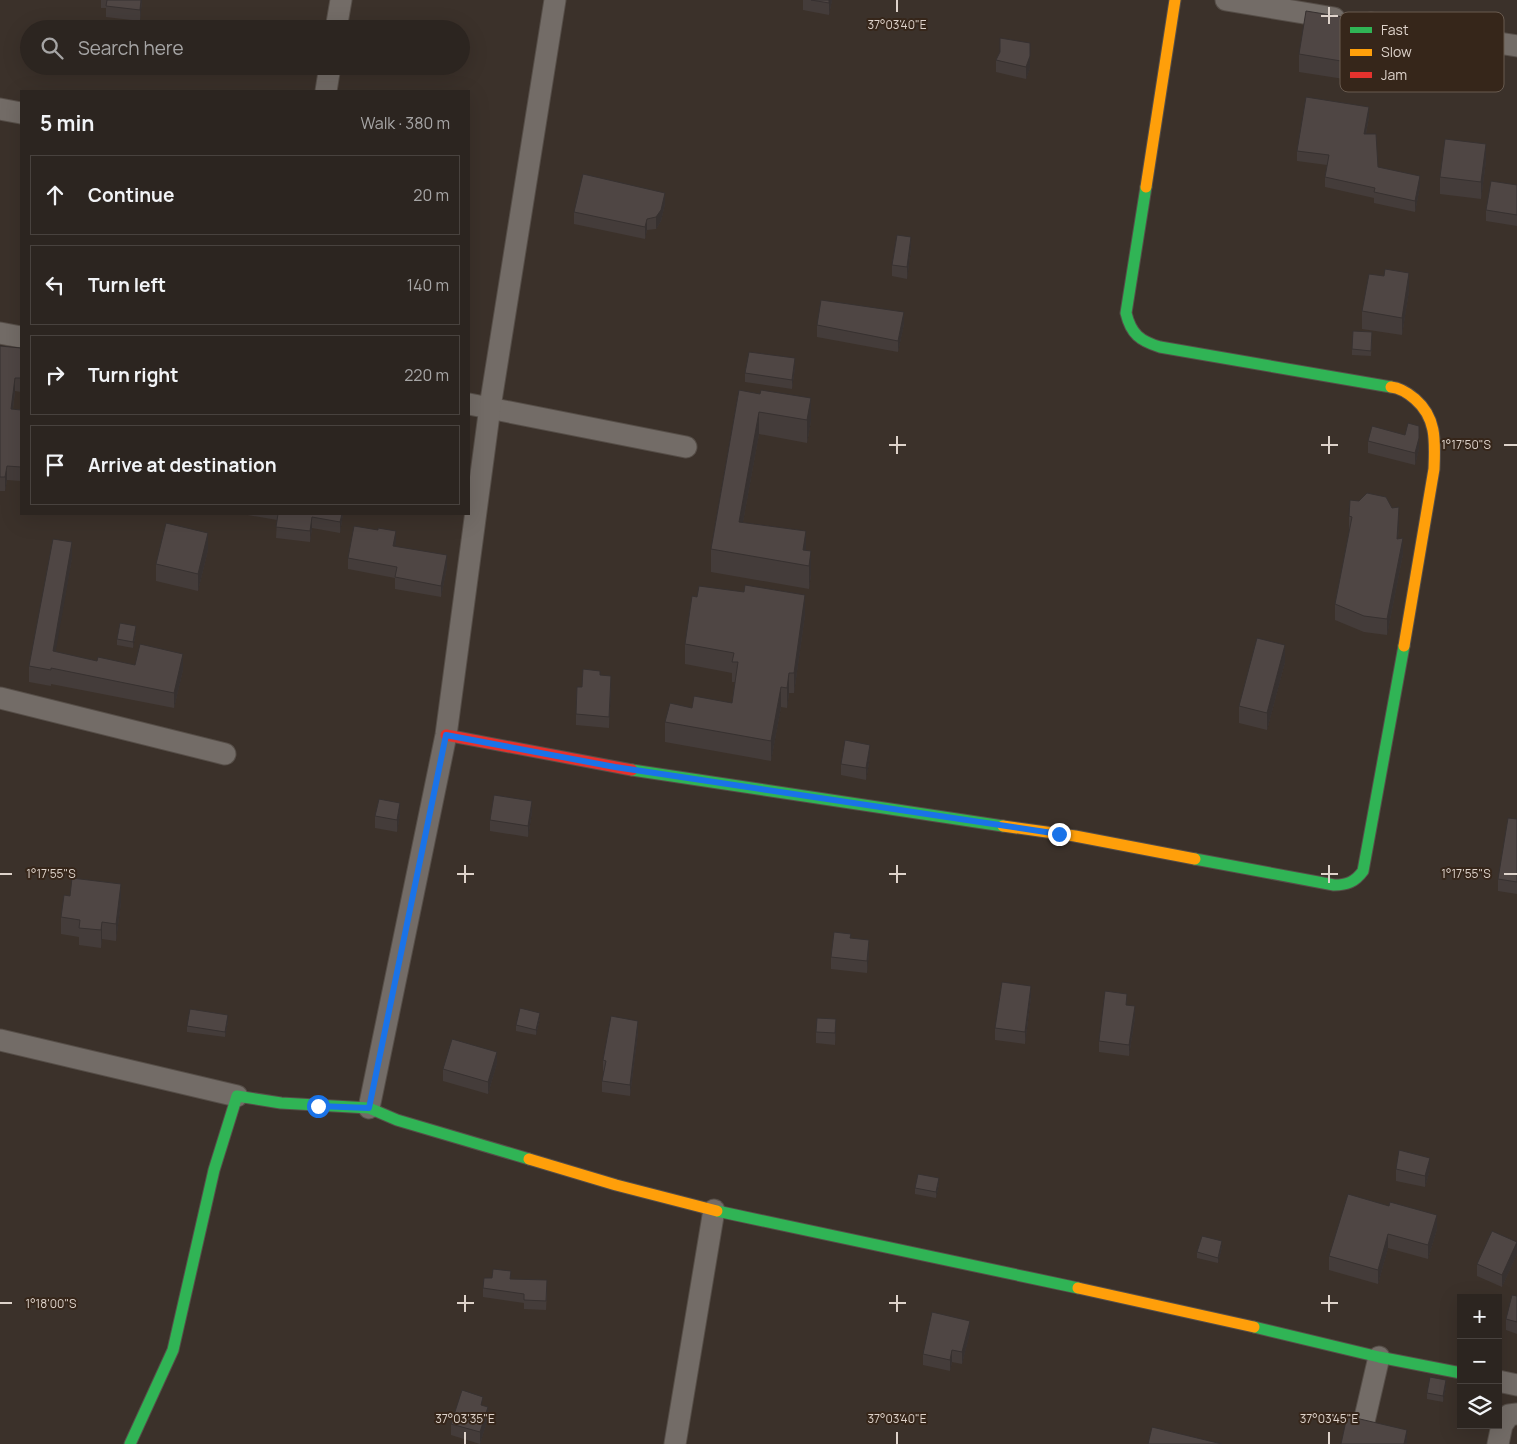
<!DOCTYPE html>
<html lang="en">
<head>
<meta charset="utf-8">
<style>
	:root { --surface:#2c2520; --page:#38312d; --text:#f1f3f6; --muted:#a6a5a5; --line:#48423e }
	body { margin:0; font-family:Manrope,sans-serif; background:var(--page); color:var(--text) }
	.controls { position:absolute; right:15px; bottom:15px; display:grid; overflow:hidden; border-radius:0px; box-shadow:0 5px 20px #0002 }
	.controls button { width:45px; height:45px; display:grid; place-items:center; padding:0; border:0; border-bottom:1px solid var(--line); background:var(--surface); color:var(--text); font:25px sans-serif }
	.stop { position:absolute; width:15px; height:15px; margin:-11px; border:4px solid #1a73e8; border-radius:50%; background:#fff }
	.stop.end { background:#1a73e8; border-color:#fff; box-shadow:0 1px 5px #0008 }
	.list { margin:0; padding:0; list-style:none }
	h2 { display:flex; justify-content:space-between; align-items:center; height:65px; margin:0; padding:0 20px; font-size:21px }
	h2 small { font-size:16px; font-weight:400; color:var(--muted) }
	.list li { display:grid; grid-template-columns:32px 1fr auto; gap:15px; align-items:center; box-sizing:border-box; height:80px; margin:0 10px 10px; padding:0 10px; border:1px solid var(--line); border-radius:0px }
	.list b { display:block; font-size:19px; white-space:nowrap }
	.list em { font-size:16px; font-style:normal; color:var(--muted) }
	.icon { flex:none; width:28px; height:28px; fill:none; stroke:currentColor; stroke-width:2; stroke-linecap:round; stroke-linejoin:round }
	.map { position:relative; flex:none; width:1517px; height:1444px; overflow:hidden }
	.search { position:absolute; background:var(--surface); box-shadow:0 5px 20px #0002; left:20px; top:20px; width:450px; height:55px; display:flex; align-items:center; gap:12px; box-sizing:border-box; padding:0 18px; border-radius:28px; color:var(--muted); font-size:19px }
	.panel { position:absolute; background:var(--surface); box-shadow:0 5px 20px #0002; left:20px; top:90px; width:450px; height:425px; border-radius:0px }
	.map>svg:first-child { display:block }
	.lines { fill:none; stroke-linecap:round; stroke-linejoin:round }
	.street-casing { stroke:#564e48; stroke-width:23 }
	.fast-casing { stroke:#564e48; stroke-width:13 }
	.slow-casing { stroke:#564e48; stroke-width:13 }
	.jam-casing { stroke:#564e48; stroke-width:13 }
	.street { stroke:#736c67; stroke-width:21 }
	.fast { stroke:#30b455; stroke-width:11 }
	.slow { stroke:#ff9f0a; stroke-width:11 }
	.jam { stroke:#e5322d; stroke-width:11 }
	.wall { fill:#443c3a }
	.shaded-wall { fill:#373130 }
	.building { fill:#4f4644; stroke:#373130 }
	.route { stroke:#1a73e8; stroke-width:6 }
	.ticks { fill:none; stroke:#ded3cb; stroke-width:2 }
	.key { fill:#36261a; stroke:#685a4f; stroke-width:1 }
	.key-label { font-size:14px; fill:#ded3cb }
	.ticks-label { font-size:12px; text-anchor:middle; fill:#ded3cb; stroke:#36261a; stroke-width:4; stroke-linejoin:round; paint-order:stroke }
</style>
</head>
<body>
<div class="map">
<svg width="1517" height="1444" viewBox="0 0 1517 1444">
	<rect width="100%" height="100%" fill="#3b312a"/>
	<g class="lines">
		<defs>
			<g id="street">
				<path d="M1226 0 1334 18"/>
				<path d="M1371 23 1517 46"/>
				<path d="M336 29 341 0"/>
				<path d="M326 91 330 66"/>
				<path d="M0 109 21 113"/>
				<path d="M0 333 21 337"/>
				<path d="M469 404 686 447"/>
				<path d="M0 698 225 754"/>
				<path d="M0 1040 237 1096"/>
				<path d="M369 1108 446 735 490 407 555 0"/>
				<path d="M1498 1381 1517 1385"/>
				<path d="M1363 1426 1379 1357"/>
				<path d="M675 1444 714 1210"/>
				<path d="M1498 1444 1502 1425 1509 1415 1517 1414"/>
			</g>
			<g id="fast">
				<path d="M1146 187 1126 313C1131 334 1140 341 1160 347L1391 387"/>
				<path d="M632 770 1003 826"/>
				<path d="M1195 859 1334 885C1347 885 1355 882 1363 871L1404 646"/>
				<path d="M717 1211 1078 1288"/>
				<path d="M1254 1327 1379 1357 1461 1373"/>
				<path d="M130 1444 173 1350 214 1170 237 1096 281 1103 369 1108 397 1120 529 1159"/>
			</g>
			<g id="slow">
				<path d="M1146 187 1175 0"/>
				<path d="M1391 387C1401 388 1408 393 1415 399 1437 418 1435 442 1434 469L1404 646"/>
				<path d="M1003 826 1075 836 1195 859"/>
				<path d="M529 1159 616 1185 717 1211"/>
				<path d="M1078 1288 1254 1327"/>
			</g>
			<path id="jam" d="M446 735 632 770"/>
		</defs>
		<use href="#street" class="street-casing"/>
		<use href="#fast" class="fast-casing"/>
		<use href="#slow" class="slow-casing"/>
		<use href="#jam" class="jam-casing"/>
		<use href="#street" class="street"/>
		<use href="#fast" class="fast"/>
		<use href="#slow" class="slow"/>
		<use href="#jam" class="jam"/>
	</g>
	<g class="wall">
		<path d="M101 0H142L140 21 106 17V8H101Z"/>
		<path d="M803 0H832L829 15 803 10Z"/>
		<path d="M1399 43 1398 50 1399 67 1397 83 1391 82 1389 86 1299 72V54Z"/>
		<path d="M1480 54 1478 76 1449 73V62Z"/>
		<path d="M996 60 1030 68 1026 79 996 72Z"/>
		<path d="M1369 117 1366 134 1378 167 1420 187 1415 212 1374 203V198L1325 187V177L1327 165 1297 161V151Z"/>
		<path d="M1486 161 1481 199 1440 194V177Z"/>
		<path d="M1517 185V226L1486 221V210Z"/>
		<path d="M665 204 661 221 656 229 647 230 645 239 574 224V212Z"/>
		<path d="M911 249 907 279 892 276V265Z"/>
		<path d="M1384 276 1409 291 1402 335 1362 329V311Z"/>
		<path d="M904 324 898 352 817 337V325Z"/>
		<path d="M1372 338 1371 356 1352 355V349Z"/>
		<path d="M0 346 21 348V392L15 391 13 409 21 410V481L7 480 5 491H0Z"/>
		<path d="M795 368 792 389 745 382V373Z"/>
		<path d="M739 390 811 421 807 443 759 434 743 522 806 550 811 574 809 589 711 572V549Z"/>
		<path d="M1405 435 1419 449 1415 465 1368 453V441Z"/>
		<path d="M242 514H343L340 533 312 528 310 542 276 538 277 520Z"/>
		<path d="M1349 516 1399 523 1398 539 1403 554 1387 635 1364 632 1335 620V604L1349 532Z"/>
		<path d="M396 542 395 546 447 567 441 597 395 589V578L348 569V558Z"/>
		<path d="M208 550 198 591 156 581V564Z"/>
		<path d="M72 558 55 652 97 661 183 670 174 708 51 684V686L29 682V666Z"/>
		<path d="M805 615 794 693H789L787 708 781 707 771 761 665 742V722L692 708 732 703 735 682H732V673L685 664V644Z"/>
		<path d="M136 631 133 648 117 645V639Z"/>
		<path d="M1285 662 1267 730 1239 723V706Z"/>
		<path d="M600 675 611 687 609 728 576 725V714L582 687Z"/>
		<path d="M870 757 866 780 841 775V764Z"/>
		<path d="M532 812 528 837 490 831V820Z"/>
		<path d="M400 814 397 832 375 828V816Z"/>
		<path d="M1517 819V894L1498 891V879Z"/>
		<path d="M121 902 116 941 102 939 101 948 79 945V937L61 934V917Z"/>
		<path d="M851 938 869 952 867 973 831 969V957Z"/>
		<path d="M1031 997 1025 1044 995 1040V1028Z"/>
		<path d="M1127 1005 1135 1017 1129 1056 1099 1052V1041Z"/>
		<path d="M540 1018 536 1035 516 1031V1025Z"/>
		<path d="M228 1021 225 1037 187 1032V1026Z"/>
		<path d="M836 1030 835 1045 816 1043V1032Z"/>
		<path d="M638 1032 630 1096 602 1092V1081L604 1071H603V1060Z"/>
		<path d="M497 1063 488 1094 443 1081V1069Z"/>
		<path d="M1396 1169H1430L1425 1187 1396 1181Z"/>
		<path d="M939 1184 936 1198 915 1194V1188Z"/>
		<path d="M1389 1206 1437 1229 1428 1259 1388 1248 1378 1284 1329 1270V1256Z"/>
		<path d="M1222 1247 1218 1263 1197 1258V1252Z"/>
		<path d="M1517 1254 1502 1287 1477 1276V1264Z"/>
		<path d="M511 1279 547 1289 546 1310 524 1309V1303L483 1297V1288Z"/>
		<path d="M1517 1296V1334L1506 1330V1319Z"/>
		<path d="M970 1332 962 1364 952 1362 950 1371 923 1365V1354Z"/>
		<path d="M1446 1386 1443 1402 1427 1399V1393Z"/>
		<path d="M1461 1398V1422L1457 1421V1410Z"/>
		<path d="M483 1405 488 1418 480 1444 451 1435V1424Z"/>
	</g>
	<g class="shaded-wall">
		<path d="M141 0H142L140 21V10Z"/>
		<path d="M829 0H832L829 15Z"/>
		<path d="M1399 26V43L1395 67V49Z"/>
		<path d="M1480 42V54L1478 76V65Z"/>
		<path d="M1399 50V67L1397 83V66Z"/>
		<path d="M1030 56V68L1026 79V67Z"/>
		<path d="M1391 65V82L1389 86V69Z"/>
		<path d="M1369 107V117L1364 144V134Z"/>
		<path d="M1486 144V161L1481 199V182Z"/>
		<path d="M1420 176V187L1415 212V201Z"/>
		<path d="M665 193V204L661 221 656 229V217Z"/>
		<path d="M647 219V230L645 239V227Z"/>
		<path d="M911 237V249L907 279V267Z"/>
		<path d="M1409 273V291L1402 335V318Z"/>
		<path d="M904 312V324L898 352V341Z"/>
		<path d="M795 358V368L792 389V380Z"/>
		<path d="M15 378V391L11 423V409Z"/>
		<path d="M811 398V421L807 443V420Z"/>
		<path d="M759 412V434L739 544V522Z"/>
		<path d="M1419 438V449L1415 465V453Z"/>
		<path d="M7 466V480L5 491V477Z"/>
		<path d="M1399 507V523L1397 555V539Z"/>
		<path d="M342 514H343L340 533V522Z"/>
		<path d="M312 517V528L310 542V531Z"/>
		<path d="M396 531V542L393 557V546Z"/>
		<path d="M806 531V554L803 550Z"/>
		<path d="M208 533V550L198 591V574Z"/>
		<path d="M1403 538V554L1387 635V619Z"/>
		<path d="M72 542V558L53 667V651Z"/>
		<path d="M811 551V574L809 589V566Z"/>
		<path d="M447 555V567L441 597V586Z"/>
		<path d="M805 595V615L794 693V673Z"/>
		<path d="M136 626V631L133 648V642Z"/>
		<path d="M1285 645V662L1267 730V713Z"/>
		<path d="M183 654V670L174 708V693Z"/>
		<path d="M789 673V693L787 708V688Z"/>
		<path d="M611 676V687L609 728V717Z"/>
		<path d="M781 687V707L771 761V741Z"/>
		<path d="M870 745V757L866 780V768Z"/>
		<path d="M532 801V812L528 837V826Z"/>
		<path d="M400 803V814L397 832V820Z"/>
		<path d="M121 884V902L116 941V924Z"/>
		<path d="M102 922V939L101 948V930Z"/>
		<path d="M869 940V952L867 973V961Z"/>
		<path d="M1031 986V997L1025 1044V1032Z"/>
		<path d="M1135 1006V1017L1129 1056V1045Z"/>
		<path d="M540 1013V1018L536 1035V1030Z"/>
		<path d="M228 1015V1021L225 1037V1032Z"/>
		<path d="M836 1019V1030L835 1045V1033Z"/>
		<path d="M638 1021V1032L630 1096V1085Z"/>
		<path d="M497 1052V1063L488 1094V1082Z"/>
		<path d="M1430 1158V1169L1425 1187V1176Z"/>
		<path d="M939 1178V1184L936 1198V1192Z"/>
		<path d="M1437 1215V1229L1428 1259V1245Z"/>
		<path d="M1388 1234V1248L1378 1284V1270Z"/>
		<path d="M1222 1241V1247L1218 1263V1258Z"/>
		<path d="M1517 1242V1254L1502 1287V1275Z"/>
		<path d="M970 1321V1332L962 1364V1352Z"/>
		<path d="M952 1350V1362L950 1371V1360Z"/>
		<path d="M1446 1380V1386L1443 1402V1396Z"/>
		<path d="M488 1407V1418L480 1444V1432Z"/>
		<path d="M1407 1430V1444H1404Z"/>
	</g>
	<g class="building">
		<path d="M107 0H141L140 10 106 6Z"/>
		<path d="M811 0H829V3Z"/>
		<path d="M1306 11 1399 26 1395 49 1399 50 1397 66 1391 65 1389 69 1299 54Z"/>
		<path d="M1000 38 1030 43V56L1026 67 996 60 1000 52Z"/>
		<path d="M1306 97 1369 107 1364 134H1376L1378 167 1420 176 1415 201 1374 192 1375 188 1325 177 1329 155 1297 151Z"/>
		<path d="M1445 139 1486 144 1481 182 1440 177Z"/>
		<path d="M583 174 665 193 661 210 656 217 647 219 645 227 574 212Z"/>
		<path d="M1491 181 1517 185V215L1486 210Z"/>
		<path d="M897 235 911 237 907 267 892 265Z"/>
		<path d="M1385 269 1409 273 1402 318 1362 311 1369 274 1384 276Z"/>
		<path d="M821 300 904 312 898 341 817 325Z"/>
		<path d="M1353 331 1372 332 1371 351 1352 349Z"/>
		<path d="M0 346 21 348V378H15L11 409 21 410V467L7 466 5 477H0Z"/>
		<path d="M749 352 795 358 792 380 745 373Z"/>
		<path d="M739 390 760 394 761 390 811 398 807 420 759 412 739 522 806 531 803 550 811 551 809 566 711 549Z"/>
		<path d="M1408 423 1419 426V438L1415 453 1368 441 1372 426 1405 435Z"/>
		<path d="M1367 493 1386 497 1392 508 1399 507 1397 539 1403 538 1387 619 1364 616 1335 604 1352 517 1349 516 1350 500 1359 501Z"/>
		<path d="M278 514H342L340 522 312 517 310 531 276 527Z"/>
		<path d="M166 523 208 533 198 574 156 564Z"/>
		<path d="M354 526 378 530V528L396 531 393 546 447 555 441 586 395 577 397 567 348 558Z"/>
		<path d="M53 539 72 542 53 651 97 661 98 657 135 665 140 644 183 654 174 693 51 668V670L29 666Z"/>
		<path d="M745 585 805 595 794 673H789L787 688 781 687 771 741 665 722 670 703 692 708 694 696 732 703 738 662H732L734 653 685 644 692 596 697 597 699 586 744 592Z"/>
		<path d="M120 623 136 626 133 642 117 639Z"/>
		<path d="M1257 638 1285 645 1267 713 1239 706Z"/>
		<path d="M583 669 600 671V675L611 676 609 717 576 714 577 687H582Z"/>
		<path d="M845 740 870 745 866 768 841 764Z"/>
		<path d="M494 795 532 801 528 826 490 820Z"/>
		<path d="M379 799 400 803 397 820 375 816Z"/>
		<path d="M1508 818 1517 819V882L1498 879Z"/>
		<path d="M72 878 121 884 116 924 102 922 101 930 79 928 80 920 61 917 64 895 70 896Z"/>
		<path d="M834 932 851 934 850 938 869 940 867 961 831 957Z"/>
		<path d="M1002 982 1031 986 1025 1032 995 1028Z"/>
		<path d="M1105 991 1127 994 1126 1005 1135 1006 1129 1045 1099 1041Z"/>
		<path d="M520 1008 540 1013 536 1030 516 1025Z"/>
		<path d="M190 1009 228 1015 225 1032 187 1026Z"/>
		<path d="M611 1016 638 1021 630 1085 602 1081 606 1061 603 1060Z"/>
		<path d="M817 1018 836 1019 835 1033 816 1032Z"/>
		<path d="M452 1039 497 1052 488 1082 443 1069Z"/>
		<path d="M1399 1150 1430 1158 1425 1176 1396 1169Z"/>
		<path d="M918 1174 939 1178 936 1192 915 1188Z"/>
		<path d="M1348 1194 1389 1206 1390 1202 1437 1215 1428 1245 1388 1234 1378 1270 1329 1256Z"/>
		<path d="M1492 1231 1517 1242 1502 1275 1477 1264Z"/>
		<path d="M1202 1236 1222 1241 1218 1258 1197 1252Z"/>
		<path d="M493 1269 511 1271 510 1279 547 1280 546 1301 524 1300V1294L483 1288 484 1278H492Z"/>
		<path d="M1512 1295 1517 1296V1322L1506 1319Z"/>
		<path d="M932 1312 970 1321 962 1352 952 1350 950 1360 923 1354Z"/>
		<path d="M1430 1377 1446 1380 1443 1396 1427 1393Z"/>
		<path d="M462 1390 483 1397 481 1405 488 1407 480 1432 451 1424Z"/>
		<path d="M1461 1398V1411L1457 1410Z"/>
		<path d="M1347 1416 1407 1430 1404 1444H1341Z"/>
		<path d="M1152 1427 1222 1444H1148Z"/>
	</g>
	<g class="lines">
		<path class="route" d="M318 1106 369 1108 446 735 615 767 1059 834"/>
	</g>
	<path class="ticks" d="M897 0V12M1329 7V24M1321 16H1338M897 436V454M1329 436V454M889 445H906M1321 445H1338M1504 445H1517M465 865V883M897 865V883M1329 865V883M0 874H12M457 874H474M889 874H906M1321 874H1338M1504 874H1517M465 1295V1312M897 1295V1312M1329 1295V1312M0 1303H12M457 1303H474M889 1303H906M1321 1303H1338M465 1432V1444M897 1432V1444M1329 1432V1444"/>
	<rect x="1340" y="12" width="164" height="80" rx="8" class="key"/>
	<rect x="1350" y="27" width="22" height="6" fill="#30b455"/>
	<rect x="1350" y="49" width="22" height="7" fill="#ff9f0a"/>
	<rect x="1350" y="72" width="22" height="6" fill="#e5322d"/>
	<g class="key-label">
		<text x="1381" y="35">Fast</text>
		<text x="1381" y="57">Slow</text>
		<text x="1381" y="80">Jam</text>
	</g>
	<g class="ticks-label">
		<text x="897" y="29">37°03'40"E</text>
		<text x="1466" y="449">1°17'50"S</text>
		<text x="51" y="878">1°17'55"S</text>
		<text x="1466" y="878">1°17'55"S</text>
		<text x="51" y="1308">1°18'00"S</text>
		<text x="465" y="1423">37°03'35"E</text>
		<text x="897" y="1423">37°03'40"E</text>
		<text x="1329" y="1423">37°03'45"E</text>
	</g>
</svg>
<div class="controls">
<button>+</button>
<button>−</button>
<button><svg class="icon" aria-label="layers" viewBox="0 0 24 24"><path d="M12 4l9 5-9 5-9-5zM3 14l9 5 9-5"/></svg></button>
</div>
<div class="stop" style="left:318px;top:1106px"></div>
<div class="stop end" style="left:1059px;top:834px"></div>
<div class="search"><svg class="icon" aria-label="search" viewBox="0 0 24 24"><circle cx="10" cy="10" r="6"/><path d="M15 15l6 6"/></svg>Search here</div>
<section class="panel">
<h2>5 min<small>Walk · 380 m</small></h2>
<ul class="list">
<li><svg class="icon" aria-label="ahead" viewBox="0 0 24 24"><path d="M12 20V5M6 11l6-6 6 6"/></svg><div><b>Continue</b></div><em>20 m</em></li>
<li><svg class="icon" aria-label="left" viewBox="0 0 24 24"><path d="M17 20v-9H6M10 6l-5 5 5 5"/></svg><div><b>Turn left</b></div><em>140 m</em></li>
<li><svg class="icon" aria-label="right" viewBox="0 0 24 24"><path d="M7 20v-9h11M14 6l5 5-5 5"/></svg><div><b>Turn right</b></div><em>220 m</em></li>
<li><svg class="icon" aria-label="arrive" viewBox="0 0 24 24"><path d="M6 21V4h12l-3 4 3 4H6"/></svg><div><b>Arrive at destination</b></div></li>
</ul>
</section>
</div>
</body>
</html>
